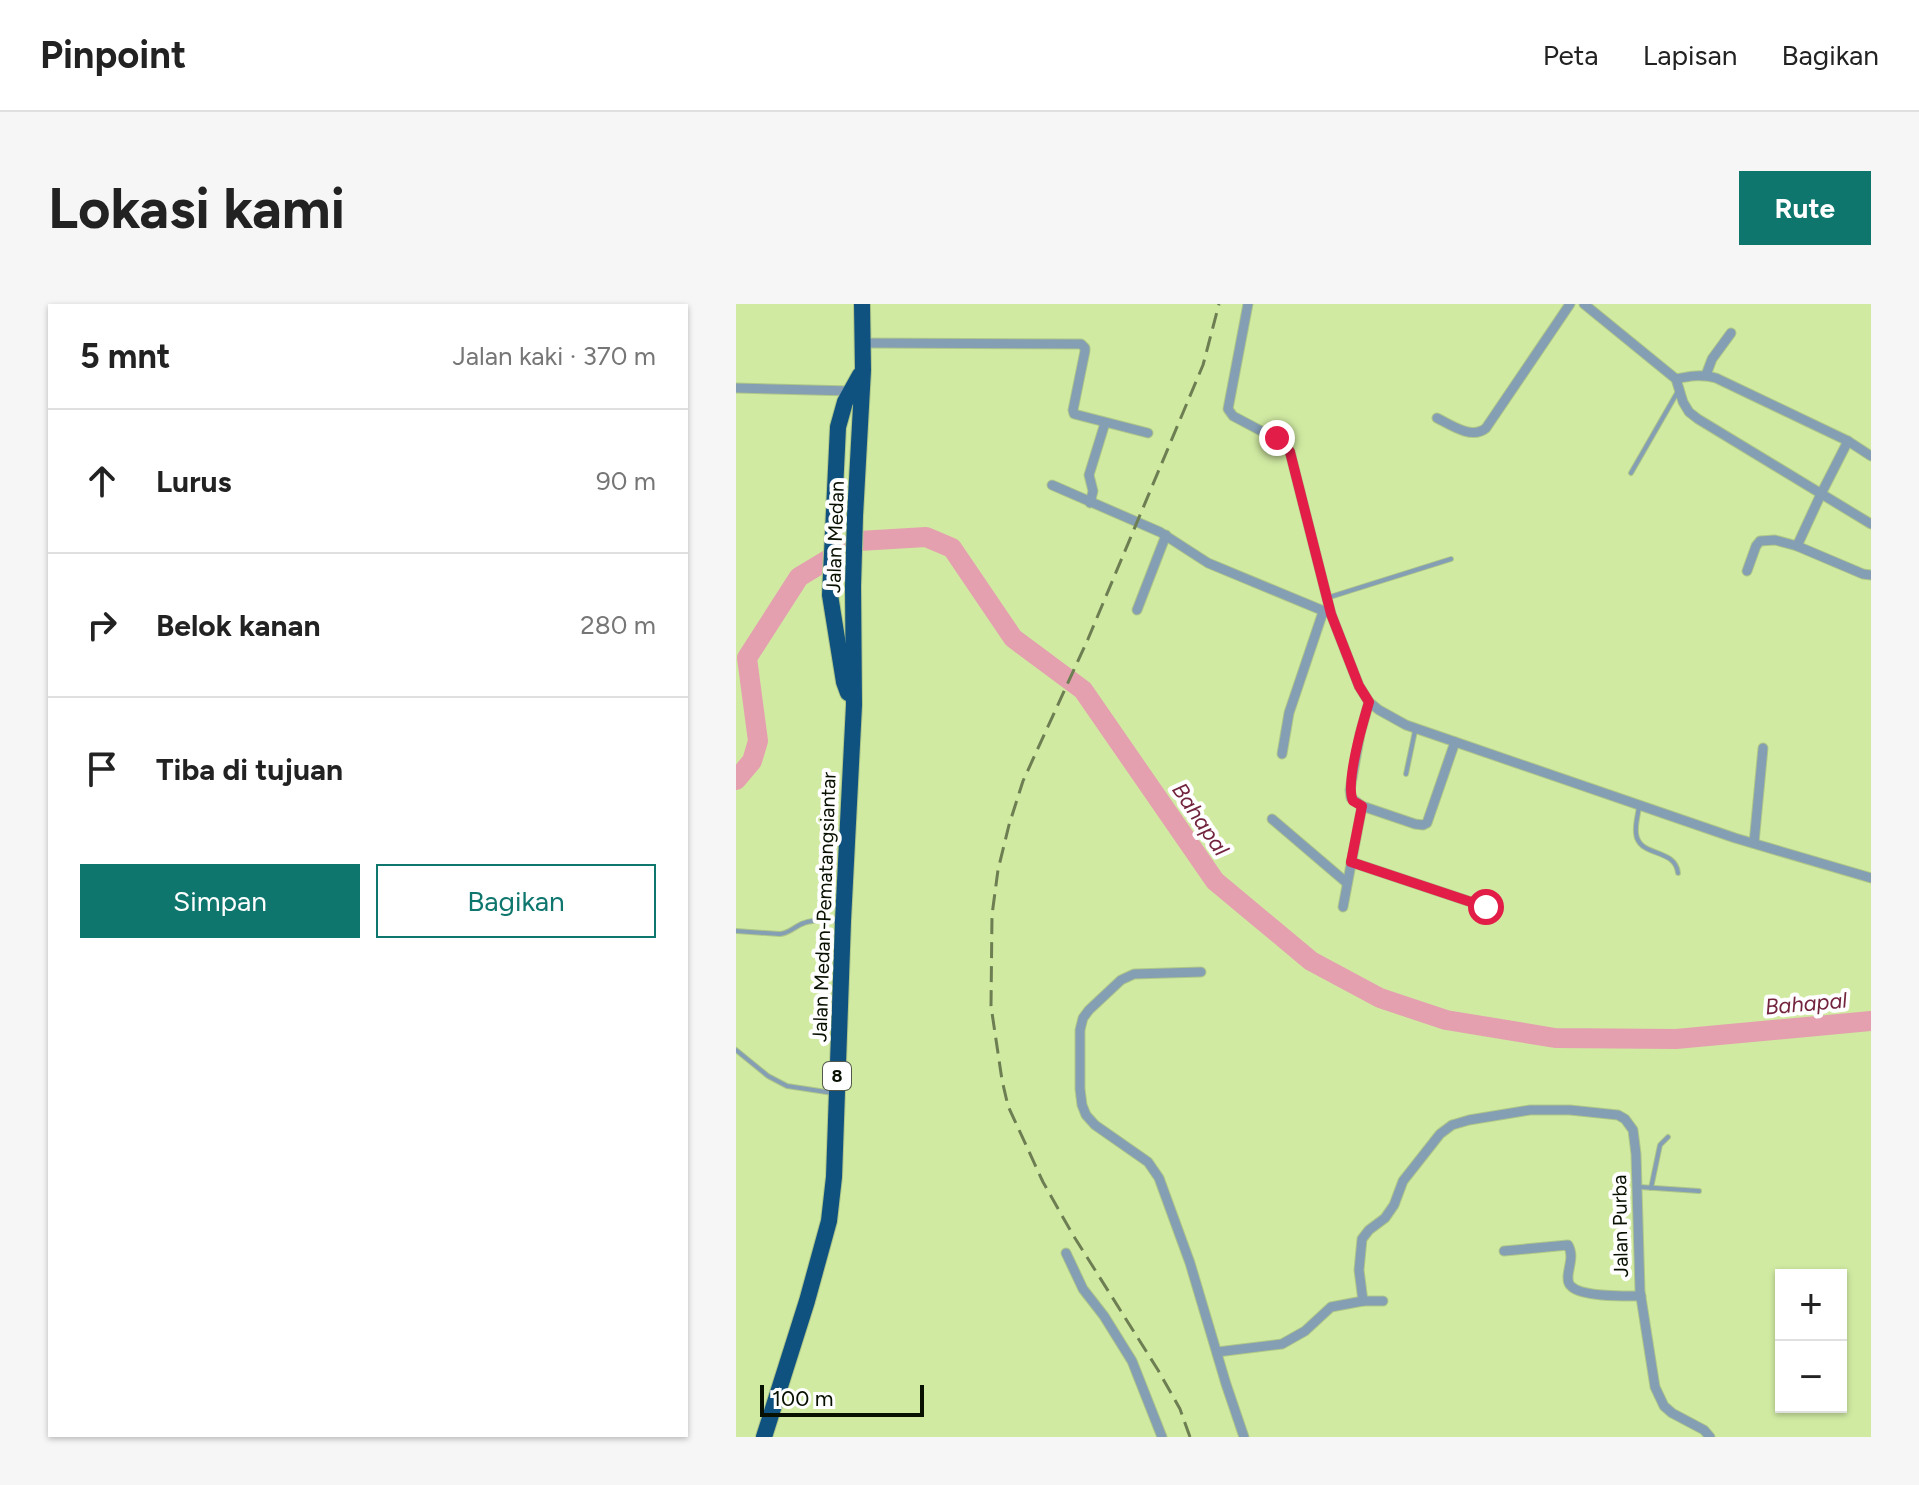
<!DOCTYPE html>
<html lang="id">
<head>
<meta charset="utf-8">
<style>
	:root { --surface:#fff; --page:#f6f6f6; --text:#222; --muted:#767676; --line:#e0e0e0; --accent:#0f766e }
	body { margin:0; font-family:Figtree,sans-serif; background:var(--page); color:var(--text) }
	.controls { position:absolute; right:24px; bottom:24px; display:grid; overflow:hidden; border-radius:0px; box-shadow:0 2px 6px #0004 }
	.controls button { width:72px; height:72px; display:grid; place-items:center; padding:0; border:0; border-bottom:2px solid var(--line); background:var(--surface); color:var(--text); font:40px sans-serif }
	.scale { position:absolute; left:24px; bottom:20px; width:164px; box-sizing:border-box; padding-left:8px; border:4px solid #081000; border-top:0; font-size:22px; line-height:28px; white-space:nowrap; color:#081000; -webkit-text-stroke:6px #fff; paint-order:stroke }
	.stop { position:absolute; width:24px; height:24px; margin:-18px; border:6px solid #e11d48; border-radius:50%; background:#fff }
	.stop.end { background:#e11d48; border-color:#fff; box-shadow:0 2px 8px #0008 }
	.list { margin:0; padding:0; list-style:none }
	h2 { display:flex; justify-content:space-between; align-items:center; height:104px; margin:0; padding:0 32px; font-size:34px }
	h2 small { font-size:26px; font-weight:400; color:var(--muted) }
	.list li { display:grid; grid-template-columns:52px 1fr auto; gap:24px; align-items:center; box-sizing:border-box; height:144px; padding:0 32px; border-top:2px solid var(--line) }
	.list b { display:block; font-size:30px; white-space:nowrap }
	.list em { font-size:26px; font-style:normal; color:var(--muted) }
	.actions { display:flex; gap:16px; padding:24px 32px }
	.actions a { flex:1; padding:18px 0; border:2px solid var(--accent); border-radius:0px; text-align:center; font-size:28px; color:var(--accent) }
	.actions .main { background:var(--accent); color:#fff }
	.icon { flex:none; width:44px; height:44px; fill:none; stroke:currentColor; stroke-width:2; stroke-linecap:round; stroke-linejoin:round }
	.map { position:relative; flex:none; width:1135px; height:1133px; overflow:hidden; border-radius:0px }
	header { display:flex; align-items:center; gap:48px; box-sizing:border-box; height:112px; padding:0 40px; background:var(--surface); border-bottom:2px solid var(--line) }
	header strong { font-size:38px }
	nav { display:flex; gap:44px; margin-inline-start:auto; font-size:28px }
	.intro { display:flex; align-items:center; justify-content:space-between; box-sizing:border-box; height:192px; padding:0 48px }
	h1 { margin:0; font-size:56px }
	.button { padding:20px 36px; border-radius:0px; background:var(--accent); color:#fff; font-size:28px; font-weight:700 }
	main { display:flex; gap:48px; padding:0 48px }
	aside { flex:1; background:var(--surface); border-radius:0px; box-shadow:0 2px 6px #0004 }
	.map>svg:first-child { display:block }
	.lines { fill:none; stroke-linecap:round; stroke-linejoin:round }
	.river { stroke:#e4a0af; stroke-width:20 }
	.lane-casing { stroke:#b0c788; stroke-width:6 }
	.street-casing { stroke:#b0c788; stroke-width:11 }
	.highway-casing { stroke:#b0c788; stroke-width:18 }
	.lane { stroke:#849eb4; stroke-width:4 }
	.street { stroke:#849eb4; stroke-width:9 }
	.highway { stroke:#0f5280; stroke-width:16 }
	.rail { stroke:#6d7e52; stroke-width:3; stroke-dasharray:16 8; stroke-linecap:butt }
	.route { stroke:#e11d48; stroke-width:10 }
	.labels { text-anchor:middle; stroke-width:8; stroke-linejoin:round; paint-order:stroke }
	.shield { fill:#fff; stroke:#52584c; stroke-width:2 }
	.shield-label { font-size:18px; font-weight:bold; fill:#081000 }
	.street-label { font-size:20px; fill:#081000; stroke:#fff }
	.water-label { font-size:22px; font-style:italic; fill:#73243d; stroke:#fff }
</style>
</head>
<body>
<header>
<strong>Pinpoint</strong>
<nav><a>Peta</a><a>Lapisan</a><a>Bagikan</a></nav>
</header>
<div class="intro"><h1>Lokasi kami</h1><a class="button">Rute</a></div>
<main>
<aside>
<h2>5 mnt<small>Jalan kaki · 370 m</small></h2>
<ul class="list">
<li><svg class="icon" aria-label="ahead" viewBox="0 0 24 24"><path d="M12 20V5M6 11l6-6 6 6"/></svg><div><b>Lurus</b></div><em>90 m</em></li>
<li><svg class="icon" aria-label="right" viewBox="0 0 24 24"><path d="M7 20v-9h11M14 6l5 5-5 5"/></svg><div><b>Belok kanan</b></div><em>280 m</em></li>
<li><svg class="icon" aria-label="arrive" viewBox="0 0 24 24"><path d="M6 21V4h12l-3 4 3 4H6"/></svg><div><b>Tiba di tujuan</b></div></li>
</ul>
<div class="actions"><a class="main">Simpan</a><a>Bagikan</a></div>
</aside>
<div class="map">
<svg width="1135" height="1133" viewBox="0 0 1135 1133">
	<rect width="100%" height="100%" fill="#d0eaa2"/>
	<g class="lines">
		<path class="river" d="M0 476 16 457 22 437 11 354 63 273 123 237 190 233 216 244 277 334 347 386 479 577 575 657 644 694 710 716 819 734 940 735 1135 717"/>
		<defs>
			<g id="lane">
				<path d="M895 169 941 89"/>
				<path d="M594 293 715 255"/>
				<path d="M670 470 679 427"/>
				<path d="M903 503C902 511 899 520 900 529 902 554 939 543 942 569"/>
				<path d="M0 627 44 630C54 629 59 622 68 619 78 615 91 616 102 617"/>
				<path d="M0 746 32 772 51 782 97 789"/>
				<path d="M904 883 963 887"/>
				<path d="M915 884 924 841 932 833"/>
			</g>
			<g id="street">
				<path d="M512 0 492 105 497 112 546 138 554 148 595 310 623 382 633 398 643 406 670 421 999 534 1135 574"/>
				<path d="M848 0 940 75 947 98 953 108 962 115 1135 220"/>
				<path d="M128 39 345 40 349 44V47L337 106 338 110 412 129"/>
				<path d="M970 71 976 55 995 29"/>
				<path d="M940 75C954 72 966 70 980 74L1112 137 1135 152"/>
				<path d="M0 84 115 87"/>
				<path d="M701 114C715 121 736 136 750 124L834 0"/>
				<path d="M316 181 424 228 472 259 595 310"/>
				<path d="M354 199 357 187 353 171 369 119"/>
				<path d="M1061 242 1085 190 1112 137"/>
				<path d="M1011 267 1020 242 1024 237 1039 236 1061 242 1127 270 1135 271"/>
				<path d="M401 306 430 231"/>
				<path d="M546 450 553 409 587 308"/>
				<path d="M626 502 615 494 614 486 624 430 633 398"/>
				<path d="M536 515 611 579"/>
				<path d="M1018 539 1027 444"/>
				<path d="M615 558 750 603"/>
				<path d="M607 603 626 502 679 520 687 521 691 519 719 438"/>
				<path d="M465 668 398 670 385 676 353 706 347 714 344 726V785L346 801 350 811 359 821 412 858 423 874 454 959 490 1080 508 1133"/>
				<path d="M768 947 832 941C838 952 833 961 832 972 832 977 832 980 836 983 847 993 889 992 905 992"/>
				<path d="M330 949 347 985 368 1012 396 1057 426 1133"/>
				<path d="M627 997 623 966 626 935 633 926 649 914 658 901 667 877 704 830 716 821 733 816 794 806H834L882 811 889 815 897 826 900 850 904 987 919 1083 928 1102 936 1109 968 1126 974 1133"/>
				<path d="M481 1048 546 1040 569 1027 595 1003 627 997H647"/>
			</g>
			<g id="highway">
				<path d="M112 389 108 378 94 291 102 123 109 98 124 71"/>
				<path d="M28 1133 71 997 93 917 98 873 107 617 118 401 117 282 119 212 127 66 126 0"/>
			</g>
		</defs>
		<use href="#lane" class="lane-casing"/>
		<use href="#street" class="street-casing"/>
		<use href="#highway" class="highway-casing"/>
		<use href="#lane" class="lane"/>
		<use href="#street" class="street"/>
		<use href="#highway" class="highway"/>
		<path class="rail" d="M454 1133 444 1105 422 1066 337 931 307 878 272 802 266 776 255 702 256 611 262 566 273 521 287 477 352 335 467 61 483 0"/>
	</g>
	<g class="lines">
		<path class="route" d="M541 134 549 141 554 148 595 310 623 382 633 398C627 418 609 479 617 497L626 502 615 558 750 603"/>
	</g>
	<g class="labels">
		<rect class="shield" x="87" y="758" width="28" height="28" rx="6"/>
		<g class="shield-label">
			<text x="101" y="778">8</text>
		</g>
		<g class="street-label">
			<text transform="translate(99 233) rotate(-88)" y="7">Jalan Medan</text>
			<text transform="translate(88 603) rotate(-88)" y="7">Jalan Medan-Pematangsiantar</text>
			<text transform="translate(884 922) rotate(-91)" y="7">Jalan Purba</text>
		</g>
		<g class="water-label">
			<text transform="translate(465 515) rotate(56)" y="8">Bahapal</text>
			<text transform="translate(1070 699) rotate(-5)" y="8">Bahapal</text>
		</g>
	</g>
</svg>
<div class="controls">
<button>+</button>
<button>−</button>
</div>
<div class="scale">100 m</div>
<div class="stop" style="left:750px;top:603px"></div>
<div class="stop end" style="left:541px;top:134px"></div>
</div>
</main>
</body>
</html>
